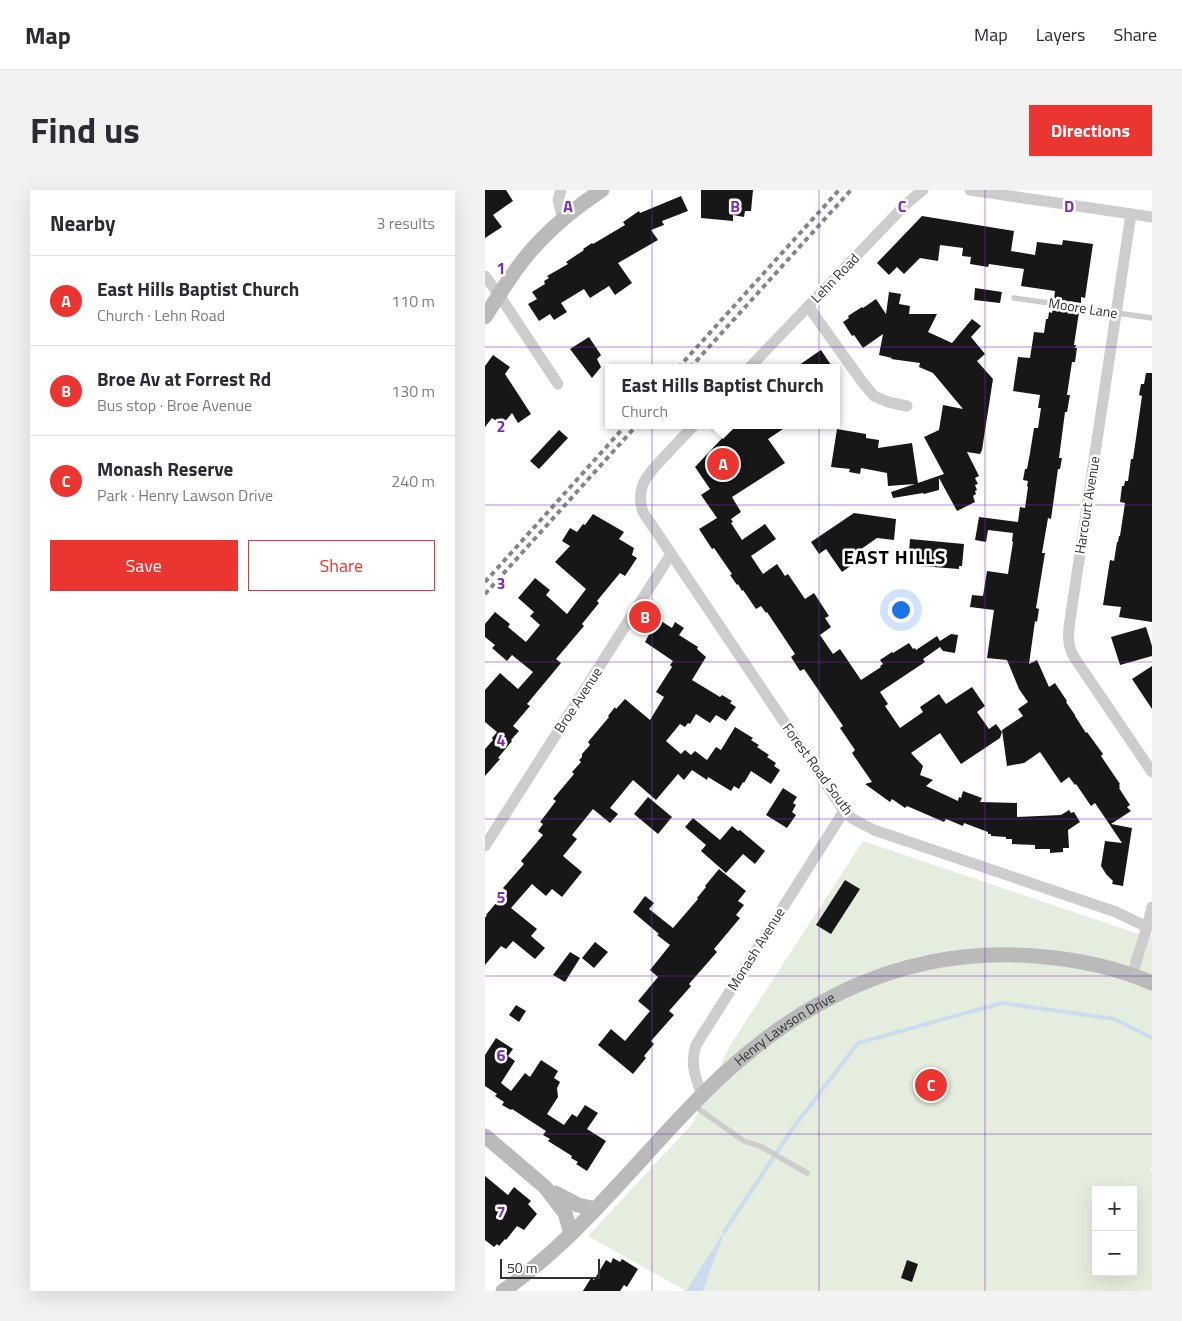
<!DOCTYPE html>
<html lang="en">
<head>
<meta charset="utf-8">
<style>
	:root { --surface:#fff; --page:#f2f2f3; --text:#2b2b33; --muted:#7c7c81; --line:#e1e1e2; --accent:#ea3530 }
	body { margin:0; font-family:"Titillium Web",sans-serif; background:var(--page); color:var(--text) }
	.controls { position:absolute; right:15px; bottom:15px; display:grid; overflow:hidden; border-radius:0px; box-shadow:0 5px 20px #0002 }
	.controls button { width:45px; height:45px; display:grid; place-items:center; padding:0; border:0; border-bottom:1px solid var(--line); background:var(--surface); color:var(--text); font:25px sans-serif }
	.scale { position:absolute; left:15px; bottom:12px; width:100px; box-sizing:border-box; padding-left:5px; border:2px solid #303030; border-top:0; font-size:14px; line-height:18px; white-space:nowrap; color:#303030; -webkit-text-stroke:4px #fff; paint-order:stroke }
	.you { position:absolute; left:415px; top:419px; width:18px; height:18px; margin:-12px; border:4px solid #fff; border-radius:50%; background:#1a73e8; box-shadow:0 0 0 8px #1a73e833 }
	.badge { display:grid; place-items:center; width:32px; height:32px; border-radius:50%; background:var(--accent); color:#fff; font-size:16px; font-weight:700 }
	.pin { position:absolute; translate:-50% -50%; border:2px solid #fff; box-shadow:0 1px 5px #0006 }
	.popup { position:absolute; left:120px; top:174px; width:235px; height:65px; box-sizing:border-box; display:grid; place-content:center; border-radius:0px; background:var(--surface); filter:drop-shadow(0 1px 4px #0005); font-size:16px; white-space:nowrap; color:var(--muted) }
	.popup b { font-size:19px; color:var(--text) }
	.popup::after { content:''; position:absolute; left:50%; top:100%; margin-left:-10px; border:10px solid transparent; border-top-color:var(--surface) }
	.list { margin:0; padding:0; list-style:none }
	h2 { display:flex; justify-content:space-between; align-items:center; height:65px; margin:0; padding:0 20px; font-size:21px }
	h2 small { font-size:16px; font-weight:400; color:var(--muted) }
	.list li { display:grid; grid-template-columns:32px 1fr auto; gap:15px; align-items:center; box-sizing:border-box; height:90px; padding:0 20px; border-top:1px solid var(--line) }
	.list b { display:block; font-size:19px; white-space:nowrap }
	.list p { margin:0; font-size:16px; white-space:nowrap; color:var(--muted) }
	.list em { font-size:16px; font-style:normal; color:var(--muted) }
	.actions { display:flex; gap:10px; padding:15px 20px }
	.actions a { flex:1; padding:11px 0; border:1px solid var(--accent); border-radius:0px; text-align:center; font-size:18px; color:var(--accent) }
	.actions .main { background:var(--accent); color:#fff }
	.map { position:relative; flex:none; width:667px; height:1101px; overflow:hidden; border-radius:0px }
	header { display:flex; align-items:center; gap:30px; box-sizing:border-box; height:70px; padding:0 25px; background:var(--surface); border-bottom:1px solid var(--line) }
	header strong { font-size:24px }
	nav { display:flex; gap:28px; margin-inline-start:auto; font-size:18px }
	.intro { display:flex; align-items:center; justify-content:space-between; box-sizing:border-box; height:120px; padding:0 30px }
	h1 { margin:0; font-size:35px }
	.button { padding:12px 22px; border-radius:0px; background:var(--accent); color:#fff; font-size:18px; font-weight:700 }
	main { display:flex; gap:30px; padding:0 30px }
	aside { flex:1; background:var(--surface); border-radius:0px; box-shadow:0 5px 20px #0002 }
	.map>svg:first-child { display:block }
	.green { fill:#e5eede; fill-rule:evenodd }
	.water { fill:#cadced }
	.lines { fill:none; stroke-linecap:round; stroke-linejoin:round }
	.stream { stroke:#cadced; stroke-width:4 }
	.building { fill:#171717 }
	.lane { stroke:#cdcdcd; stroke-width:5.5 }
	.street { stroke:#cdcdcd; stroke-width:11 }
	.secondary { stroke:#bababa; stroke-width:15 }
	.rail { stroke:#858585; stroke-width:4; stroke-dasharray:5 4; stroke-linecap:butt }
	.grid { fill:none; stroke:#7b2cbf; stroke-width:1; stroke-opacity:0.55 }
	.labels { text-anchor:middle; stroke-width:5; stroke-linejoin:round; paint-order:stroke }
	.street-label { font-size:14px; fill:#303030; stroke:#fff }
	.district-label { font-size:19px; font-weight:bold; letter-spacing:1px; fill:#000; stroke:#fff }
	.grid-label { font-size:16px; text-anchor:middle; font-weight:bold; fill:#7b2cbf; stroke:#fff; stroke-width:5; stroke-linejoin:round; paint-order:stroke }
</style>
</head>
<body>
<header>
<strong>Map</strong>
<nav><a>Map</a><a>Layers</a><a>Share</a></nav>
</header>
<div class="intro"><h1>Find us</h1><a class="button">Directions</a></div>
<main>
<aside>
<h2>Nearby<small>3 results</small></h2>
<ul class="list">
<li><span class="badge">A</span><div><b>East Hills Baptist Church</b><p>Church · Lehn Road</p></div><em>110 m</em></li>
<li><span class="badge">B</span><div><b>Broe Av at Forrest Rd</b><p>Bus stop · Broe Avenue</p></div><em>130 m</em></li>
<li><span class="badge">C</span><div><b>Monash Reserve</b><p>Park · Henry Lawson Drive</p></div><em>240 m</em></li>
</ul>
<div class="actions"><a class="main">Save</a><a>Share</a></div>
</aside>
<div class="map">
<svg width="667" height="1101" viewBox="0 0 667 1101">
	<rect width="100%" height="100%" fill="#fff"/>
	<path class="green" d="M378 651 651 743 667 745V978L665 980 667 982V1101H218L239 1041 201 1101 103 1046 208 933 244 857ZM611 1000H648V1082H611Z"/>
	<path class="water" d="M241 1038 218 1101H201Z"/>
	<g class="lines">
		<path class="stream" d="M239 1042 308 938 373 853 517 813 630 829 667 848"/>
	</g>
	<g class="building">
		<path d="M0 0H21L28 11 8 25 17 37 0 48Z"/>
		<path d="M216 0H268L266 21H260L259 27 248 25V31L216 28Z"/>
		<path d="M196 6 203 21 177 31 179 35 166 40 173 50 133 73 147 93 130 105 124 96 105 108 99 99 76 113 82 122 69 130 65 124 54 131 43 114 52 109 47 102 60 94 59 91 64 88 62 86 83 74 81 72 99 60 98 59 107 53 108 54 140 35 138 32 154 21 155 23Z"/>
		<path d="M437 26 529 41 526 61 550 65 552 52 577 55 578 50 608 54 600 108 596 107V113L569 109 570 101 536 96 539 79 504 74 503 77 485 74 486 67 477 66 478 58 455 55 453 71 435 68 419 84 412 77 404 85 392 73Z"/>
		<path d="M490 98 517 102 515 113 489 110Z"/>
		<path d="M404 102 416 104 414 114 425 116 424 124H452L443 142 467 153 487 129 496 136 486 147 500 164 492 171 508 189 497 260 495 264 482 262 494 286 490 288 493 294 490 295 492 300 490 301 491 304 488 306 490 312 472 321 454 288V300L439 304 438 303 408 308 406 302 430 294 403 296 402 283 376 278 375 284 364 282 365 279 346 277 352 239 381 244V248L394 250 393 258 427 253 433 293 459 284 439 247 454 240 458 215 478 219 448 183 434 177 435 173 406 169 407 168 394 165 398 144 378 158 369 145 367 146 358 132 364 128 363 126 377 117 378 118 391 109 401 124Z"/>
		<path d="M568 118 594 122 589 155H591L590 158H592L590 172H587L582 205H585L582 222H580L574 268H577L575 279H573L566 329 563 328 557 363H560L551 418 554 419 552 432 550 431 544 474 552 470 564 497 570 493 582 511 581 512 590 525V526L601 543 602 542 618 564 616 566 635 594 634 595 635 597 634 598 645 615 642 617 646 621 626 634 647 638 638 696 627 694 628 691 621 684 616 676 620 651 637 653 610 613 606 616 591 594 590 595 584 587 576 593 555 562 539 573 522 576 517 540 538 526 533 519 543 512 534 499 522 470 502 468 509 420 485 417 487 405 498 406 502 381 523 384 528 352 527 351 528 343 503 340 501 352 490 350 494 327 533 332 535 317 540 318 543 297 542 296 543 291 538 290 540 279H542L545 263 549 238H553L556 218H553L555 205 528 201 533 167 545 168 549 142 559 143 561 129H563L564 122 567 123Z"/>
		<path d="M104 147 116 165 112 169 116 177 107 188 85 159Z"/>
		<path d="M336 160 348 178H310L330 164Z"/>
		<path d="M8 165 25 177 20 184 46 224 33 233 27 223 17 235 7 228 0 237V176Z"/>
		<path d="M661 183H667V432L634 427 636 417 618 415 625 370 629 371 632 352H633L634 346H635L640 313 635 312 637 296H639L640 291H643L646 269H648L657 206 654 205 656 194H659Z"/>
		<path d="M243 235H304L283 249 300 273 247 307 256 322 246 329 248 332 246 333 257 350 280 334 291 349 266 366 278 384 292 374 300 386 303 384 320 409 329 403 344 426 340 428 346 437 335 445 348 464 355 459 376 490 396 477 395 476 398 474 395 470 407 462 408 463 424 453 428 459 430 458 431 460 452 446 455 451 466 444 473 445 470 463 458 461 455 457 438 469 440 472 395 502 403 514 400 516 415 538 438 522 435 517 454 504 461 514 487 497 500 516 492 522 504 539 511 534 517 542 515 548 476 574 455 543 426 563 438 576 435 585 448 590 441 596 473 611 474 607 476 608 478 601 497 608 495 612 532 613V627L576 625 584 620 586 623 589 622 595 632 583 640 584 658H578V662L565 663V659H550V655L527 654V649H521V647L506 646V644H503V642L479 633 478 636 461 629 459 632 422 616 420 618 407 609 405 612 380 594 387 592 367 563 370 560 355 538 358 536 319 479 315 481 306 467 310 464 282 422 281 423 276 416 271 419 258 400 257 401 253 394 252 395 245 385 247 384 229 358 227 359 214 339 232 328 216 305 225 299 210 277 242 243 247 240Z"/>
		<path d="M74 240 83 248 54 279 45 271Z"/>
		<path d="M369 323 411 329 409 350 392 348 362 369 367 375 357 382 341 359 334 364 326 352Z"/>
		<path d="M108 324 139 342 134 349 149 358 147 365 152 368 140 386 135 383 112 411 114 413 97 434 99 436 71 469 76 473 42 514 45 516 28 536 34 541 26 550 27 551 13 568 15 569 0 586V559L8 550 7 548 12 542 0 532V500L15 483 33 499 48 482 27 465 22 471 7 458 10 455 0 447V434L10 422 25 434 23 437 41 452 55 435 45 426 49 422 33 408 50 388 65 400 61 405 82 424 101 399 70 372 85 356 77 351 85 338 92 342 98 334 100 335Z"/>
		<path d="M425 349 479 354 477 376H474V379L423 375Z"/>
		<path d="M176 431 187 438 190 432 199 438 194 445 213 457 212 459 221 467 207 490 235 507 237 505 247 511 245 513 251 517 241 531 231 525 225 533 211 524 205 534 203 533 200 537 195 534 181 551 196 564 200 560 206 565 210 561 222 570 231 557 236 560 250 537 268 548 266 550 274 555 272 557 284 565 282 567 291 573 289 576 295 580 286 594 266 581 259 593 258 592 254 599 249 596 246 601 223 587 222 590 207 580 199 590 193 584 171 610 148 590 125 618 133 624 125 633 108 619 87 645 92 649 78 666 97 682 77 707 67 699 61 706 47 694 26 718 52 739 46 746 60 758 50 769 28 751 21 759 16 756 0 775V728L2 725H1L21 701 18 698 39 674 36 671 58 645 53 641 58 634 55 632 71 611 68 609 89 584 87 582 96 572 94 570 97 567V564L105 555 103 552 124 527 123 526 130 517 131 519 140 509 165 530 179 507 171 502 187 477 185 475 188 471 160 452 168 437 172 439Z"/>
		<path d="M661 437 667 456V466L635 475 626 447Z"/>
		<path d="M667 476V519L647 489Z"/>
		<path d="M298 598 312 607 308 613 311 615 307 622 311 625 302 638 281 625Z"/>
		<path d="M163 607 187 627 173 644 149 624Z"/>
		<path d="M208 628 235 650 247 636 253 641 255 640 280 661 270 674 258 664 241 683 216 661 221 655 200 637Z"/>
		<path d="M234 679 261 701 253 711 259 715 251 725 255 728 229 759 232 762 204 794 206 796 184 821 189 825 166 851 169 854 159 866 161 868 148 884 113 855 126 839 140 851 165 821 153 811 173 787 165 780 185 755 172 745 174 744 148 722 160 706 169 713 164 719 188 738 213 709 212 708 221 697 220 696Z"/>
		<path d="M360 690 375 699 346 744 331 735Z"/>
		<path d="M110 752 123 762 109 778 97 768Z"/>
		<path d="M85 762 95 768 80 792 68 785Z"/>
		<path d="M31 815 41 821 34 832 24 825Z"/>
		<path d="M11 848 28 859 23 866 30 871 16 893 26 901 40 883 45 887 56 870 73 881 69 888 75 892 72 898 73 907 62 924 79 935 87 924 92 927 100 915 113 923 102 939 121 951 102 981 91 974 93 972 86 968 87 966 63 951 65 949 58 945 61 941 27 919 26 920 17 915 19 912 10 906 12 904 0 896V865Z"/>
		<path d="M0 986 23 1005 29 997 46 1011 43 1014 52 1024 39 1040 32 1036 21 1050 20 1049 14 1056 12 1054 9 1057 0 1050Z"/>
		<path d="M128 1068 135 1072 137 1069 153 1079 142 1097 139 1095 135 1101H98L106 1088 109 1090 121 1070 126 1073Z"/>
		<path d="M422 1070 433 1074 427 1092 416 1088Z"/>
	</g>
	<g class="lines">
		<g class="lane">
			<path d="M529 108 667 128"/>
			<path d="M208 915 259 951 275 956 322 983"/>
		</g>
		<g class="street">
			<path d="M76 0 73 10 78 29"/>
			<path d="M485 0 667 27"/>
			<path d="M646 24 585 430C583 444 582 455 589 467L667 582"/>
			<path d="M0 86 14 105 73 194"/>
			<path d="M323 116 378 193 389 206 403 212 422 216"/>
			<path d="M264 178 421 14 438 0"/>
			<path d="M209 235C200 245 191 254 182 264 165 282 149 295 158 322L359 621 368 629 389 640 631 722 662 737"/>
			<path d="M0 656 186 364"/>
			<path d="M647 785 662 737 667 717"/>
			<path d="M217 905C210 886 205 874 211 855L359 621"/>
		</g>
		<g class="secondary">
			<path d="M0 127C14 105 27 83 44 63 65 38 90 18 117 0"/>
			<path d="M0 946 60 997 80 1023 86 1044"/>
			<path d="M70 1003 93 1015 111 1019"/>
			<path id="s1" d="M18 1101C95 1047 151 971 217 905 309 812 417 756 550 766 590 769 630 777 667 793"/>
		</g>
		<g class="rail">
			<path d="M193 178 354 0"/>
			<path d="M205 178 366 0"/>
			<path d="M0 392 141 235"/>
			<path d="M0 404 152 235"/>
		</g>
	</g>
	<path class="grid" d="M167 0V1101M334 0V1101M500 0V1101M0 157H667M0 315H667M0 472H667M0 629H667M0 786H667M0 944H667"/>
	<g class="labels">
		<g class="street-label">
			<text transform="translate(350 88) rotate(-46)" y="5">Lehn Road</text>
			<text transform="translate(598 118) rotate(9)" y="5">Moore Lane</text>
			<text transform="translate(602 315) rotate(-81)" y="5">Harcourt Avenue</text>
			<text transform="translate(93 510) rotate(-57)" y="5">Broe Avenue</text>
			<text transform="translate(333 579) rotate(54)" y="5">Forest Road South</text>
			<text transform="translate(271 759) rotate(-58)" y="5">Monash Avenue</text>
			<text dy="5" stroke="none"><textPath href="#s1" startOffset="386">Henry Lawson Drive</textPath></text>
		</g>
		<g class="district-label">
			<text x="410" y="374">EAST HILLS</text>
		</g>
	</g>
	<g class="grid-label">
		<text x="83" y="22">A</text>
		<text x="250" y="22">B</text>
		<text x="417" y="22">C</text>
		<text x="584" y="22">D</text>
		<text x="16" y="84">1</text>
		<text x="16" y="242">2</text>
		<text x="16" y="399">3</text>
		<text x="16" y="556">4</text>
		<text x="16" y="713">5</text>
		<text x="16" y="871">6</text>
		<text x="16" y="1028">7</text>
	</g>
</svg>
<div class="controls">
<button>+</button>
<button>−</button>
</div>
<div class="scale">50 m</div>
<div class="you"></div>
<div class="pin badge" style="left:238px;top:274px">A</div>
<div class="popup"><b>East Hills Baptist Church</b>Church</div>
<div class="pin badge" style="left:160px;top:427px">B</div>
<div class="pin badge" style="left:446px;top:895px">C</div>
</div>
</main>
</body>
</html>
